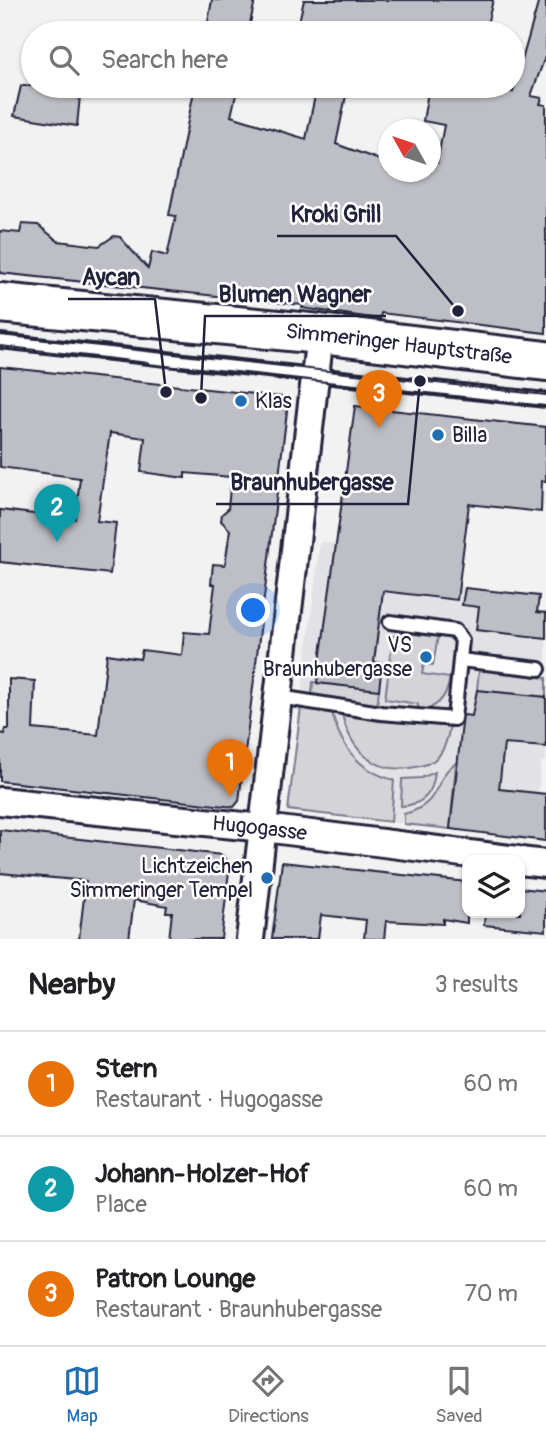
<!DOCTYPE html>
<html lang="en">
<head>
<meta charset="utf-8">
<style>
	:root { --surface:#fff; --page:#f6f6f6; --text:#202124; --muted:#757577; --line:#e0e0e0; --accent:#1f6fb2 }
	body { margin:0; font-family:Pangolin,sans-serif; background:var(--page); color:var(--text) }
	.controls { position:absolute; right:21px; bottom:21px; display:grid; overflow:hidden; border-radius:14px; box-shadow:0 2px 5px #0004 }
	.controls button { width:63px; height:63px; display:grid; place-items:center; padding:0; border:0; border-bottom:2px solid var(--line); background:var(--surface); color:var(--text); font:35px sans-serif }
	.compass { position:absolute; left:378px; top:119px; width:63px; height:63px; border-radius:50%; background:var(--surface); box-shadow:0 2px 5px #0004; rotate:310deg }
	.you { position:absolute; left:254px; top:611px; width:24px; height:24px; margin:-18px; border:5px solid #fff; border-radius:50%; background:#1a73e8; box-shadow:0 0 0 10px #1a73e833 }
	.badge { display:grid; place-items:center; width:46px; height:46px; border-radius:50%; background:var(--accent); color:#fff; font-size:23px; font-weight:700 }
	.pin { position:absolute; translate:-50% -58px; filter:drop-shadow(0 2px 4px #0008) }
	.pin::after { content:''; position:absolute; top:37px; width:24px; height:21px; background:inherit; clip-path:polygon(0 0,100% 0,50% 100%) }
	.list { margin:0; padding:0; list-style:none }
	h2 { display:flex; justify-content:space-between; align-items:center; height:91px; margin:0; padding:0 28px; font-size:30px }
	h2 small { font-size:23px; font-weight:400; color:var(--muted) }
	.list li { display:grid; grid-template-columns:46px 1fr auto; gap:21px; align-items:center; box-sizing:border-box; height:105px; padding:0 28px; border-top:2px solid var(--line) }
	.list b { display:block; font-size:26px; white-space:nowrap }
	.list p { margin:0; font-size:23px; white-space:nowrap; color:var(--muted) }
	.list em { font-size:23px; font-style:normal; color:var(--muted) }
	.icon { flex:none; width:38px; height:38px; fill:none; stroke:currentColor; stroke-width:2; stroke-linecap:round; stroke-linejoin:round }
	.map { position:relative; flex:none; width:546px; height:939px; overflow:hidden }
	.search { position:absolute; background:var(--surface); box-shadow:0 2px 5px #0004; left:21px; right:21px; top:21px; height:77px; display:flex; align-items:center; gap:18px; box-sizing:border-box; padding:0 24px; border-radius:38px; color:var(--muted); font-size:26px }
	.sheet { height:406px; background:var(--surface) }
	nav { display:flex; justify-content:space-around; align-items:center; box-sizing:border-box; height:98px; border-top:2px solid var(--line); background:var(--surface); font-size:19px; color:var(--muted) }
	nav a { display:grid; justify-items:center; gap:4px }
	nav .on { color:var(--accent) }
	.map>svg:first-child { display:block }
	.built { fill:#e2e2e6 }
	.green { fill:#d3d3d8; stroke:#7a7a8a; stroke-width:2 }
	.building { fill:#bebec6; stroke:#22223b; stroke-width:2 }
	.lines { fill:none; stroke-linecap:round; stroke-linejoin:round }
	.service-casing { stroke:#22223b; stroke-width:18 }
	.minor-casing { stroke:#22223b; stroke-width:32 }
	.primary-casing { stroke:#22223b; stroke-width:44 }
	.service { stroke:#fff; stroke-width:12 }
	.minor { stroke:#fff; stroke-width:26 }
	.primary { stroke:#fff; stroke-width:38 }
	.tram { stroke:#22223b; stroke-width:2 }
	.poi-dot { fill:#1f6fb2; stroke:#fff; stroke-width:2.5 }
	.labels { text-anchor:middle; stroke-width:5; stroke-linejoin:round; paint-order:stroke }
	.street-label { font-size:21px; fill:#22223b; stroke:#fff }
	.poi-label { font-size:21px; fill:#22223b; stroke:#fff; text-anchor:start }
	.leader { fill:none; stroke:#22223b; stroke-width:2.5 }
	.callout-dot { fill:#22223b; stroke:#fff; stroke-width:2.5 }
	.callout-label { font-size:23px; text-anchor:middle; font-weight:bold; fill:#22223b; stroke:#fff; stroke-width:5; stroke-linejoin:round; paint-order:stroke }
</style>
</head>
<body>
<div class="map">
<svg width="546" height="939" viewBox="0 0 546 939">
	<rect width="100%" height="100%" fill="#f2f2f3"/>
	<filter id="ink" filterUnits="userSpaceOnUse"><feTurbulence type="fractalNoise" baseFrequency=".0143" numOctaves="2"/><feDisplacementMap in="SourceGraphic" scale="14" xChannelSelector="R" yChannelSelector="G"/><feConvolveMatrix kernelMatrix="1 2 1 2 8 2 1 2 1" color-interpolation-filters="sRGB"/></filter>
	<g filter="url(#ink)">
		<path class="built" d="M320 542 404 552 459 587 539 596 537 611 546 613V761H541L534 839 288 810Z"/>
		<g class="green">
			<path d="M401 633 438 636 433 665 424 664 422 674 450 678C447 697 438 709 418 711V704L385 699 393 636Z"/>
			<path d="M479 670 546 678V697L477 690Z"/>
			<path d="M313 682 379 690 377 706 315 697 312 693Z"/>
			<path d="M301 707 332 712C340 746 359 771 394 780L391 822 288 810Z"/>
			<path d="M342 714 450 726C445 753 438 765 410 768 373 773 350 749 342 714Z"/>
			<path d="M456 763 450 829 404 824V814C444 804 433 776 456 763Z"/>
			<path d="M435 772C433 793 424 805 401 806L402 779 421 778Z"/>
		</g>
		<g class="building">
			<path d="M212 0H255L248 33H206Z"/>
			<path d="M304 0H493L485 33H334L298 26Z"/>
			<path d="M539 0H546V54L531 96 542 98 540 104 546 105V333L381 313 380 319 302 308 303 305 0 273V231L20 233 22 224 38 225 58 241 99 246 114 236 120 237 148 269 152 252 167 256 176 216 169 215 195 86H238L231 116 306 139 317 86H348L336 144 388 163V172H430V162L437 163 444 125 423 121 429 86H479L513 92Z"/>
			<path d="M21 86H81L77 126 14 116Z"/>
			<path d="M0 367 282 397 288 403 239 801 234 807 0 781V733L5 734V729H9V679L35 681 33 729 98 735 107 654 140 659 142 650 182 655 184 632 209 634 215 584H211L213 564 225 565 230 530 221 521 222 514 228 509 231 477 185 473V478L141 472 145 438 110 433 97 521 116 523 110 574 0 562V510L75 519 80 478 0 467Z"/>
			<path d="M355 406 546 427V481H542L541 512 469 504 457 600 383 591 374 662 382 663 379 690 317 683Z"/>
			<path d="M465 588 539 596 537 612 546 613V638L476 630 479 607 462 605Z"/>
			<path d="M477 690 546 697V747L504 744 499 789 546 794V841L450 829 463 715 472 716Z"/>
			<path d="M0 830 222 855 230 863 221 939H169L172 912H166L167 906 134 900 129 939H79L86 881 0 873Z"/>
			<path d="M282 862 467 882V923L443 919V924L386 921 384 939H364L366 920 321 915 318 939H272Z"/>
			<path d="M520 888 546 891V931L484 925 485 913H520Z"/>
		</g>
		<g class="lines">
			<defs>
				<g id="service">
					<path d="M0 341 546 400"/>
					<path d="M460 660 539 669"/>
					<path d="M279 697 381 713 454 719 462 640 455 631 390 622"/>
				</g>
				<g id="minor">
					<path id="s1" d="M0 801 264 828 518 860"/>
					<path d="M520 861 546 864"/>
					<path d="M250 939 320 334"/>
				</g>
				<g id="primary">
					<path id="s2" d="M0 303 320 334 546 361"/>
				</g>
			</defs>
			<use href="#service" class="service-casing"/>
			<use href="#minor" class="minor-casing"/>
			<use href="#primary" class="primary-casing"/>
			<use href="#service" class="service"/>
			<use href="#minor" class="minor"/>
			<use href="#primary" class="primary"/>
			<g class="tram">
				<path d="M0 335 546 395"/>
				<path d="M0 346 149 363"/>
				<path d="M181 366 546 406"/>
			</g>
		</g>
	</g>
	<g class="poi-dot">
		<circle cx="241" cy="401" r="7"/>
		<circle cx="438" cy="435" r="7"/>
		<circle cx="426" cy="657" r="7"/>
		<circle cx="267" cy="878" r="7"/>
	</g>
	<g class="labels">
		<g class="street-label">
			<text dy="7" stroke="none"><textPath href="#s2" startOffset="401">Simmeringer Hauptstraße</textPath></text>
			<text dy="7" stroke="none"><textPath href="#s1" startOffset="261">Hugogasse</textPath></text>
		</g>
		<g class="poi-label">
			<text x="255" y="408">Klas</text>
			<text x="452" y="442">Billa</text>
			<text x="412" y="652" text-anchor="end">VS<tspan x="412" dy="24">Braunhubergasse</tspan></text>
			<text x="253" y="873" text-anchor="end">Lichtzeichen<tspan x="253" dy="24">Simmeringer Tempel</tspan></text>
		</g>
	</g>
	<path class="leader" d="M458 311L396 236H277M166 392L155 299H68M201 398L205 316H386M420 381L408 504H216"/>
	<g class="callout-dot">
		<circle cx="458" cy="311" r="7"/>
		<circle cx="166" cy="392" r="7"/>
		<circle cx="201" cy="398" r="7"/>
		<circle cx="420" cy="381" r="7"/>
	</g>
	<g class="callout-label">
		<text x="336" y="222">Kroki Grill</text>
		<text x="111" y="285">Aycan</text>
		<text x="295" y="302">Blumen Wagner</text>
		<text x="312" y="490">Braunhubergasse</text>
	</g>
</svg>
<div class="controls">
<button><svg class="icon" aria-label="layers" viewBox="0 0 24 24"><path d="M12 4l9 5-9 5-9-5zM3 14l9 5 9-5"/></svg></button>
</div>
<svg class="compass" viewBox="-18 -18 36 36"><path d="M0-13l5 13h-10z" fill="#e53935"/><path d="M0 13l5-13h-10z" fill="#757577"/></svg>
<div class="you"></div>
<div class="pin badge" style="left:230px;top:797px;background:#e8710a">1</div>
<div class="pin badge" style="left:57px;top:542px;background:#0f9aa8">2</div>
<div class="pin badge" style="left:379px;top:428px;background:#e8710a">3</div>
<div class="search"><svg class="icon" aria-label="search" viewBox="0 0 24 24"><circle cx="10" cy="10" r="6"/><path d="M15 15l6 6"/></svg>Search here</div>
</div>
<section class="sheet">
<h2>Nearby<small>3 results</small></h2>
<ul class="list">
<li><span class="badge" style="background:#e8710a">1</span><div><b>Stern</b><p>Restaurant · Hugogasse</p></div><em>60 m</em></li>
<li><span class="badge" style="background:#0f9aa8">2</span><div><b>Johann-Holzer-Hof</b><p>Place</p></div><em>60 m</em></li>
<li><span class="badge" style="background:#e8710a">3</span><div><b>Patron Lounge</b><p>Restaurant · Braunhubergasse</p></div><em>70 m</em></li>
</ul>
</section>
<nav>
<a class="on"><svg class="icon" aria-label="map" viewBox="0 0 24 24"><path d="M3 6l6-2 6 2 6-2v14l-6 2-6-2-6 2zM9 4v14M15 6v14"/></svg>Map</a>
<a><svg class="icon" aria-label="directions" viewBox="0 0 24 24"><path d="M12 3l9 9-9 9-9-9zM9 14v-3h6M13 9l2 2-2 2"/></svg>Directions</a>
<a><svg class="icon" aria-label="saved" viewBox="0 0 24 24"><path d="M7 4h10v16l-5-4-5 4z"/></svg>Saved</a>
</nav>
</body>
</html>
